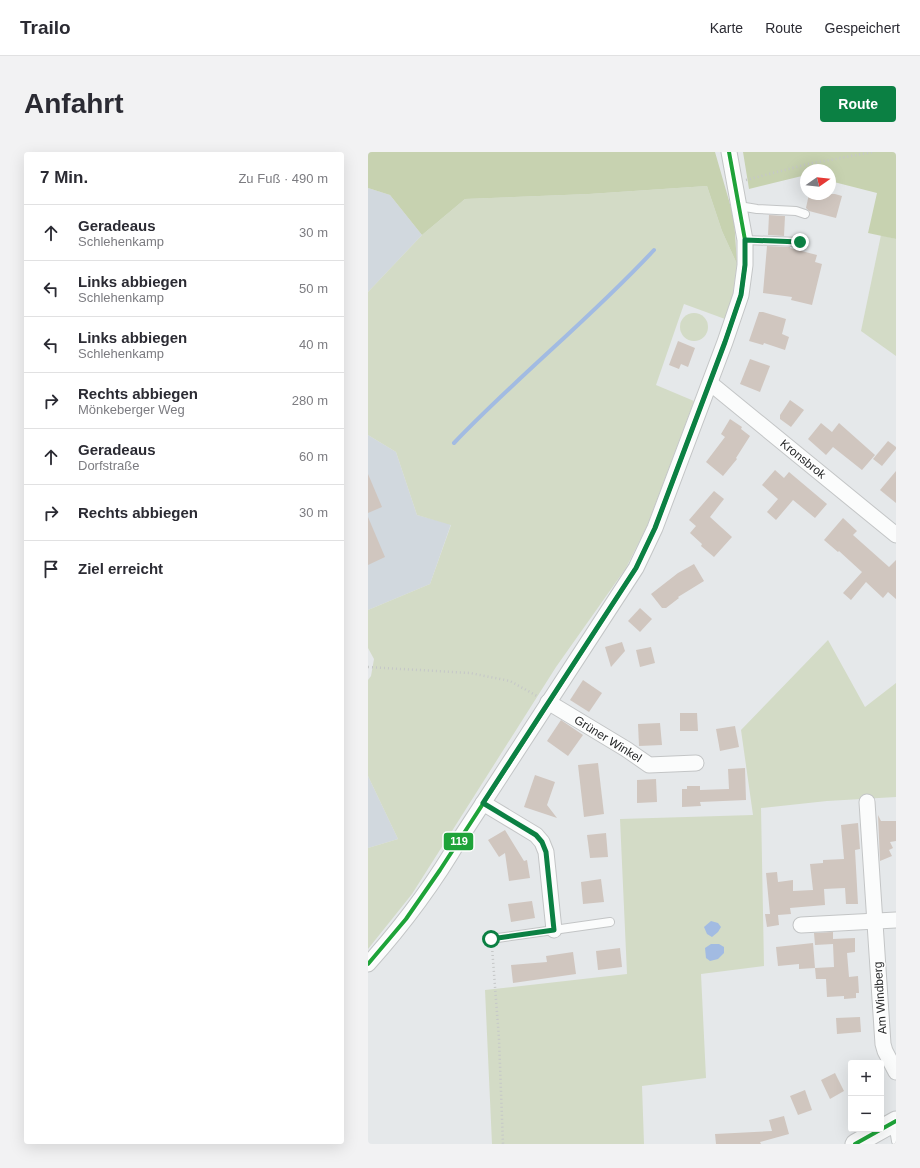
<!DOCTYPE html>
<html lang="de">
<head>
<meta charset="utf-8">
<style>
	:root { --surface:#fff; --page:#f2f2f3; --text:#2b2b33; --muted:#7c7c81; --line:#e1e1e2; --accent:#0b8043 }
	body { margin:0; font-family:Helvetica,sans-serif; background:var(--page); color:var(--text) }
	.controls { position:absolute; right:12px; bottom:12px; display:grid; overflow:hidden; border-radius:4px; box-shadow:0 4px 16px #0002 }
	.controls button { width:36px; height:36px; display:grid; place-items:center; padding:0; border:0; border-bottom:1px solid var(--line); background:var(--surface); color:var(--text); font:20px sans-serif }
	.compass { position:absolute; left:432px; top:12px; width:36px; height:36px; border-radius:50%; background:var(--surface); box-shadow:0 4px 16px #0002; rotate:76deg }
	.stop { position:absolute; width:12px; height:12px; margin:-9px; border:3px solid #0b8043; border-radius:50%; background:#fff }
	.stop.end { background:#0b8043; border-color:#fff; box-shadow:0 1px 4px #0008 }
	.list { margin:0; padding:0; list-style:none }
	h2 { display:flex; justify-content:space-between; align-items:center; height:52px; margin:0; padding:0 16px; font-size:17px }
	h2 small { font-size:13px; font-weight:400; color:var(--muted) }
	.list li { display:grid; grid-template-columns:26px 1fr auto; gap:12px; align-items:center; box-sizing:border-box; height:56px; padding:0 16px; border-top:1px solid var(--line) }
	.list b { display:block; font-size:15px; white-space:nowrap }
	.list p { margin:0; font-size:13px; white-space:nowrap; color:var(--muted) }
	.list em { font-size:13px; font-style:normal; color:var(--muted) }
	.icon { flex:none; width:22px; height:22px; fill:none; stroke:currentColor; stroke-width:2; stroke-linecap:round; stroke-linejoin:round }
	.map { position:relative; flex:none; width:528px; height:992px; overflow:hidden; border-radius:4px }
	header { display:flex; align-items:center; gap:24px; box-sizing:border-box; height:56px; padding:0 20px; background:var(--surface); border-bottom:1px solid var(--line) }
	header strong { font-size:19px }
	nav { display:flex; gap:22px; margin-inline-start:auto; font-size:14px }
	.intro { display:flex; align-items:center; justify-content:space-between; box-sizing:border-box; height:96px; padding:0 24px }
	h1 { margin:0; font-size:28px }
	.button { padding:10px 18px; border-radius:4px; background:var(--accent); color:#fff; font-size:14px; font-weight:700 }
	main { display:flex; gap:24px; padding:0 24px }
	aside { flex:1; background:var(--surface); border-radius:4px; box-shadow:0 4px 16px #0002 }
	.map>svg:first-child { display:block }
	.built { fill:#d1d8de }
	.green { fill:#d3dbc6 }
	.forest { fill:#c7d2b0 }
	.water { fill:#a2bbe2 }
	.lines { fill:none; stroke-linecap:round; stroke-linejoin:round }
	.stream { stroke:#a2bbe2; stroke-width:4 }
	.building { fill:#d0c6bf }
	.service-casing { stroke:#c3c5c6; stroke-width:10 }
	.minor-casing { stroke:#c3c5c6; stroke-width:17 }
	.tertiary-casing { stroke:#c3c5c6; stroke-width:21 }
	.path { stroke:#c5c7c8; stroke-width:2.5; stroke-dasharray:1 3; stroke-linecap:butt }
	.service { stroke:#fbfcfc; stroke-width:8 }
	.minor { stroke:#fbfcfc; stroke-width:15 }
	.tertiary { stroke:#fbfcfc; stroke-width:19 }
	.bus-1-casing { stroke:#fff; stroke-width:7 }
	.bus-1 { stroke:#1ea339; stroke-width:4 }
	.route { stroke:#0b8043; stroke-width:5 }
	.labels { text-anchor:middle; stroke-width:3; stroke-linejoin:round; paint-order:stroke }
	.street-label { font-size:12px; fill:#282a2b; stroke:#fff }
	.line-badge { stroke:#fff; stroke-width:1.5 }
	.badge-label { font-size:11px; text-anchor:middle; font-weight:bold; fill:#fff }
</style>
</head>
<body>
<header>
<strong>Trailo</strong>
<nav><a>Karte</a><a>Route</a><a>Gespeichert</a></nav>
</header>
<div class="intro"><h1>Anfahrt</h1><a class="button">Route</a></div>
<main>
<aside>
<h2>7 Min.<small>Zu Fuß · 490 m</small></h2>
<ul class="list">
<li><svg class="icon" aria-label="ahead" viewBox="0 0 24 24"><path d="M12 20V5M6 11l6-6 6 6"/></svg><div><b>Geradeaus</b><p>Schlehenkamp</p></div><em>30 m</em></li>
<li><svg class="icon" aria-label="left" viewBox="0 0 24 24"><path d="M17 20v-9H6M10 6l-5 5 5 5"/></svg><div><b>Links abbiegen</b><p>Schlehenkamp</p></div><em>50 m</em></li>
<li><svg class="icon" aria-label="left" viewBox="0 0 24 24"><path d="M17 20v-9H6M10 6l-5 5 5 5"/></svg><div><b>Links abbiegen</b><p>Schlehenkamp</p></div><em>40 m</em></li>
<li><svg class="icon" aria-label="right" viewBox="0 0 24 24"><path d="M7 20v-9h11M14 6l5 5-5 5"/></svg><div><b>Rechts abbiegen</b><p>Mönkeberger Weg</p></div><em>280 m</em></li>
<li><svg class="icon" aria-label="ahead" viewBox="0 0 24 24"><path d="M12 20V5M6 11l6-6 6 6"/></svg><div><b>Geradeaus</b><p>Dorfstraße</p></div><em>60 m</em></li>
<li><svg class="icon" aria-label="right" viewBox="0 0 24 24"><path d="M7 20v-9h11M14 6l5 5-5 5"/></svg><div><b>Rechts abbiegen</b></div><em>30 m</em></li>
<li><svg class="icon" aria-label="arrive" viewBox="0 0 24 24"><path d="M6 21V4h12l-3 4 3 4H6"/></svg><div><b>Ziel erreicht</b></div></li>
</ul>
</aside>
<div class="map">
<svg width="528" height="992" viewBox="0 0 528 992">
	<rect width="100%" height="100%" fill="#e5e8ea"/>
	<g class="built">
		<path d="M0 36 22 43 54 83 0 140Z"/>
		<path d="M0 283 28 300 49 363 83 372 62 432 0 458Z"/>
		<path d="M0 624 30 687 0 696Z"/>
	</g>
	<g class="green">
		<path d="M339 34 354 79 369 112 364 148 357 167 316 152 288 233 326 249 279 374 258 416 188 515 44 742 0 797V696L30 687 0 624V528L3 524 6 507 0 496V458L62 432 83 373 49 363 28 300 0 283V140L54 83 97 47 221 42Z"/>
		<path d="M513 83 528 87V204L493 179Z"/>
		<circle cx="326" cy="175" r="14"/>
		<path d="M460 488 497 555 528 531V645L459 649 393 656 396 814 333 822 338 926 274 934 276 992H124L117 838 259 822 252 667 385 663 373 578Z"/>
	</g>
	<g class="forest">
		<path d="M0 0H347L366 66 369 112 354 79 339 34 221 42 97 47 54 83 22 43 0 36Z"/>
		<path d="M375 0H528V87L500 81 509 41 462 29V18H438V23L381 37Z"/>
	</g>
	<g class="water">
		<path d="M343 769 350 771 353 775 350 780 344 785 339 782 336 775Z"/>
		<path d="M343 792H351L356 795V801L350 807 342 809 338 806 337 796Z"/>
	</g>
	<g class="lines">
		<path class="stream" d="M86 291C150 224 223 166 286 98"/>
	</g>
	<g class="building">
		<path d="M441 42H467L474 44 468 66 441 59 438 56Z"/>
		<path d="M401 63 417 64 416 84 400 83Z"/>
		<path d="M399 94 422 95V96L449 103 447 110 454 112 444 153 423 148 424 145 395 141Z"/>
		<path d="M391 160H395L418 167 414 182 421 185 417 198 396 191 395 193 381 189Z"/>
		<path d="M310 189 327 196 320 215 313 212 311 217 301 213Z"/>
		<path d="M382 207 402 214 392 240 372 232Z"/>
		<path d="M422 248 436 258 423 275 412 267V263Z"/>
		<path d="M362 267 374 275 373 277 382 284 368 306 369 307 355 324 338 310 357 285 353 282Z"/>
		<path d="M453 271 464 280 471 271 507 303 494 318 465 295 458 303 440 287Z"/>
		<path d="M520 289 528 295V297L514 314 505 307Z"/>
		<path d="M407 318 416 326 421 320 459 352 447 366 425 348 408 368 399 360 410 347 394 333Z"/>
		<path d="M528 319V351L512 338Z"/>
		<path d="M0 322 14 355 0 361Z"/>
		<path d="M346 339 356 347 342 365 364 385 346 405 333 394 334 392 322 381 328 374 321 368Z"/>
		<path d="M0 365 17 405 0 413Z"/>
		<path d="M475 366 489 379 485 383 521 415 528 408V447L520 440 515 446 498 430 483 448 475 441 494 420 471 399 470 400 456 388Z"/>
		<path d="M326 412 336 429 310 445 311 446 298 456H294L283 442 310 421Z"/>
		<path d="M272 456 284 467 272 480 260 469Z"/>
		<path d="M254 490 257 499 243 515 237 495Z"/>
		<path d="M283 495 287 511 272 515 268 498Z"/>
		<path d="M215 528 234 541 221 560 202 548Z"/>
		<path d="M312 561H329L330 579H312Z"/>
		<path d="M193 568 215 583 200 604 179 589Z"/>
		<path d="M292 571 294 593 271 594 270 572Z"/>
		<path d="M367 574 371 595 352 599 348 577Z"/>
		<path d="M230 611 236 662 216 665 210 613Z"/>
		<path d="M377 616 378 648 332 650 333 654 314 655V637H319V634H332V638L361 637 360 617Z"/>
		<path d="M167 623 187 630 179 653 189 666 156 655Z"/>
		<path d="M288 627 289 650 269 651V628Z"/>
		<path d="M510 663 513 669H528V689L522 690 525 696 521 698 524 704 512 709Z"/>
		<path d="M490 671 492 697 487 698 490 752H478L477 736 456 737 457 753 422 756 423 762 410 763 411 773 399 775 397 762H402L398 721 409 720 410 730 425 728V739L445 738 442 712 455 711V708L476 707 473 673Z"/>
		<path d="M137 678 156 709 159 708 162 726 141 729 137 701 131 705 120 688Z"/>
		<path d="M238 681 240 705 222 706 219 683Z"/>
		<path d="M233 727 236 750 215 752 213 730Z"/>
		<path d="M164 749 167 766 143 770 140 752Z"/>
		<path d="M465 780V792V787L487 786V800L479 801 481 825 490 824 491 841H488V846L476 847V844L459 845 458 827H448L447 816 466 815 465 792 447 793 446 781Z"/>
		<path d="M445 791 447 816 431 817V812L410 814 408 795Z"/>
		<path d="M252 796 254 815 230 818 228 799Z"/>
		<path d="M205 800 208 822 145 831 143 813 179 810 178 804Z"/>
		<path d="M492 865 493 880 469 882 468 866Z"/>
		<path d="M467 921 476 939 462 947 453 928Z"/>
		<path d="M437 938 444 958 430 963 422 944Z"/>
		<path d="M416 964 421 982 392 990 393 992H348L347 982 404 979 401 968Z"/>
	</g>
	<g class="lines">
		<defs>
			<g id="service">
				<path d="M371 54 389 57 428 59 437 62"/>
				<path d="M377 88 432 90"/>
				<path d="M123 787 242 770"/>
				<path d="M523 973 527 983 528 989"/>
			</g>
			<g id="minor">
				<path d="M342 231 528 383"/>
				<path d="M180 550 258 597 281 613 328 611"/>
				<path d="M499 650 515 892 517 899 528 920"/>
				<path d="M115 651 168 683 174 690 178 700 186 778"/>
				<path d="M433 773 528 768"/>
				<path d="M0 812C35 773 67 730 93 685L268 416 287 376 357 190 373 143 377 113V88L361 0"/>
			</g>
			<path id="tertiary" d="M487 992 528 969"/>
		</defs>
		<use href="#service" class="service-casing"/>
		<use href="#minor" class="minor-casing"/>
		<use href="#tertiary" class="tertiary-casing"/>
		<g class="path">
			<path d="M378 28 440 12 505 0"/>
			<path d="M0 515 102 521 142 529 169 544"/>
			<path d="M124 795 131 887 135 992"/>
		</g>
		<use href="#service" class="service"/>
		<use href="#minor" class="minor"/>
		<use href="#tertiary" class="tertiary"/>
		<defs>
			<g id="bus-1">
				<path d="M0 812 38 767 72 718 268 416 287 376 357 190 373 143 377 113V88L361 0"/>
				<path d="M487 992 528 969"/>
			</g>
		</defs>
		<use href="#bus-1" class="bus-1-casing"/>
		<use href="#bus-1" class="bus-1"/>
	</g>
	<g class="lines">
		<path class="route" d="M123 787 186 778 178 700 174 690 168 683 115 651 268 416 287 376 357 190 373 143 377 113V88L432 90"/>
	</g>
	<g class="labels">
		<g class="street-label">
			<text transform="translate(435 307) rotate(39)" y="4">Kronsbrok</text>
			<text transform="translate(240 587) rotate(32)" y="4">Grüner Winkel</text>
			<text transform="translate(512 846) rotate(-94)" y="4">Am Windberg</text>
		</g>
	</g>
	<rect class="line-badge" x="75" y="680" width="31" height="19" rx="4" fill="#1ea339"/>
	<g class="badge-label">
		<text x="91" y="693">119</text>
	</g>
</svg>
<div class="controls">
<button>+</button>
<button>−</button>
</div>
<svg class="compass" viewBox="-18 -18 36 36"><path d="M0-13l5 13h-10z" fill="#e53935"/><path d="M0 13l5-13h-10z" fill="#7c7c81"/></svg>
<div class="stop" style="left:123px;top:787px"></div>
<div class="stop end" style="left:432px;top:90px"></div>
</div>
</main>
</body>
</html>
